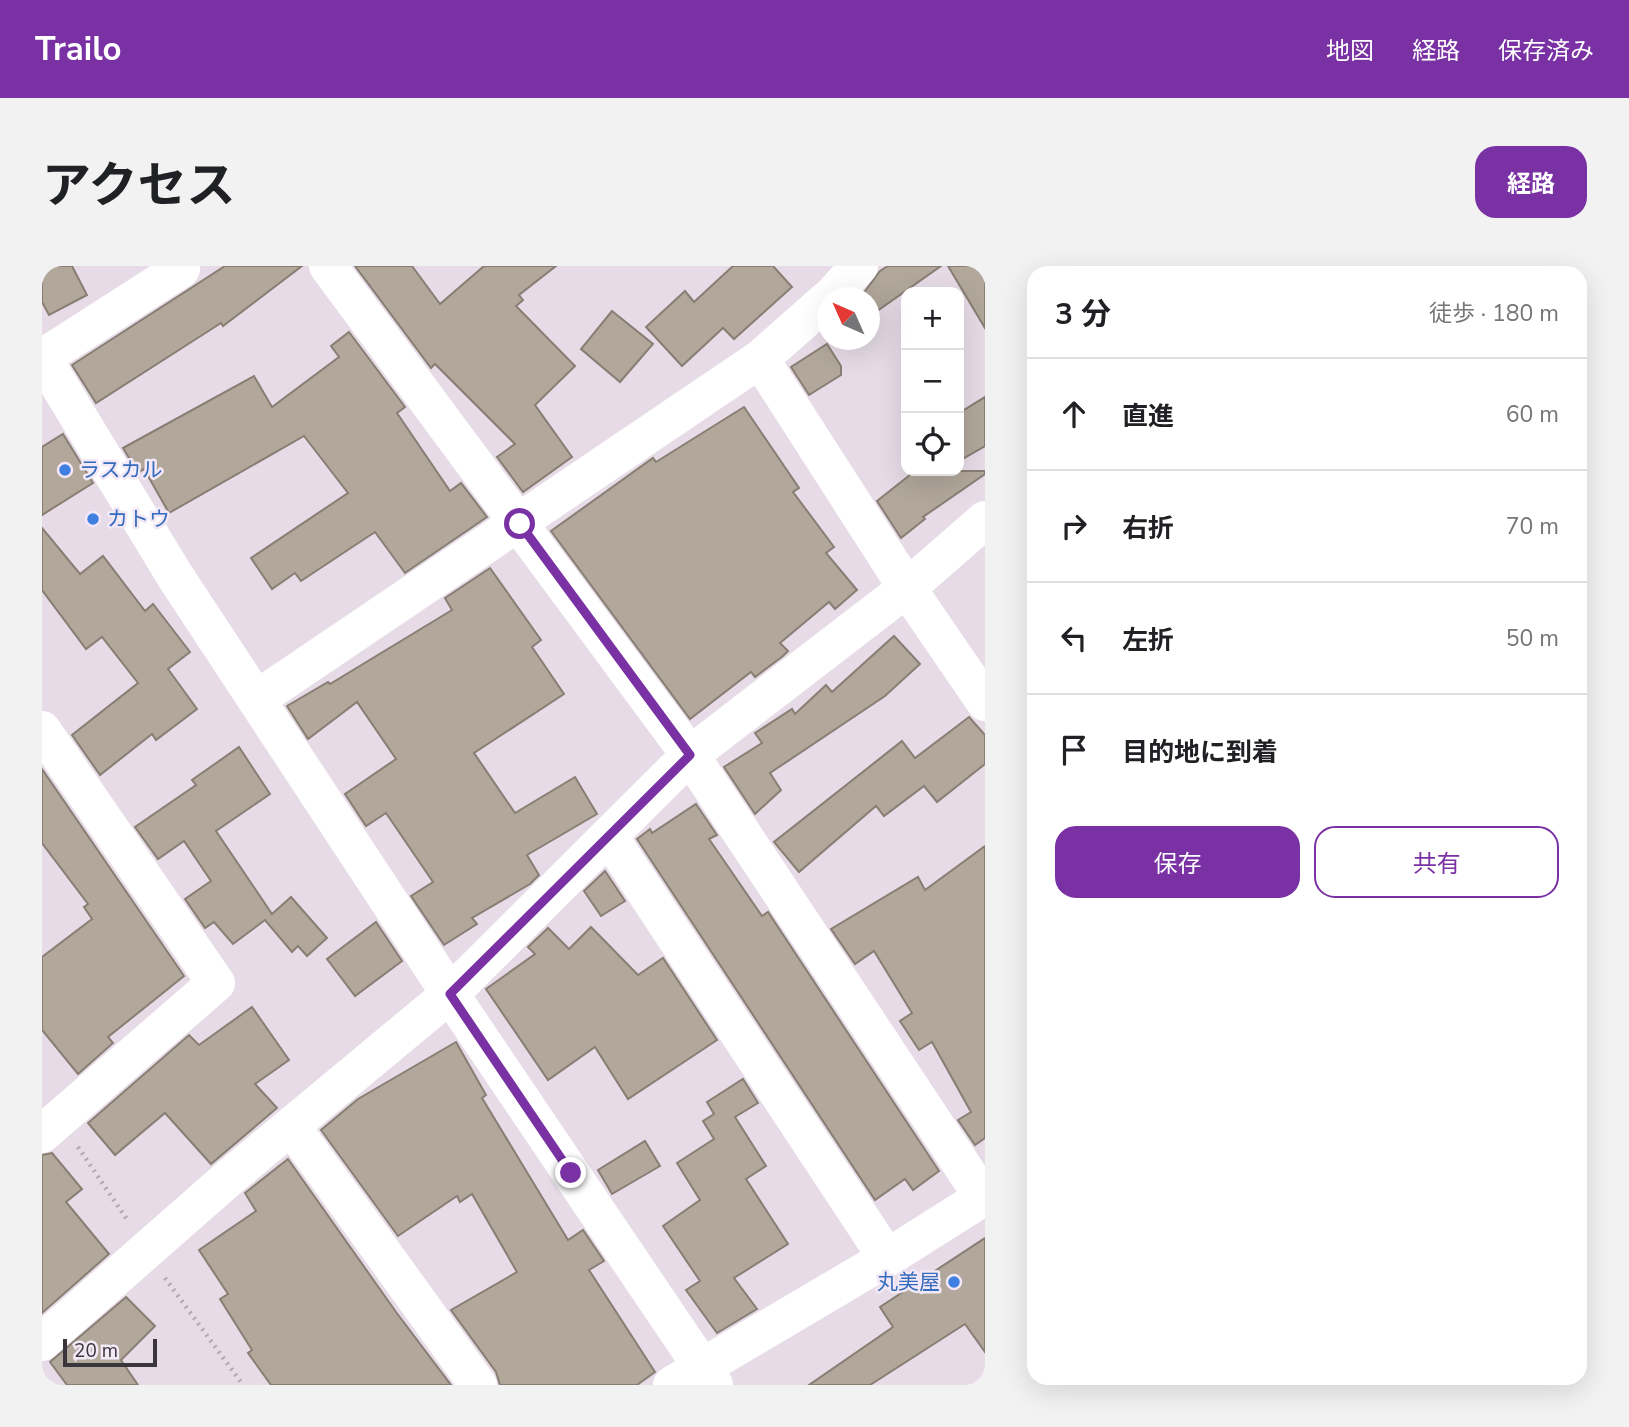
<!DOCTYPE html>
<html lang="ja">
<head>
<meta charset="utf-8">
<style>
	:root { --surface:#fff; --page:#f2f2f2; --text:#202124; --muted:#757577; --line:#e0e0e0; --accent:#7931a4 }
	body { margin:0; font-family:"Nunito Sans","Noto Sans JP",sans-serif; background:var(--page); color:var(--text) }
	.controls { position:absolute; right:21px; top:21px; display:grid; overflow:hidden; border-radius:14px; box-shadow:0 7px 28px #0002 }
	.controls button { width:63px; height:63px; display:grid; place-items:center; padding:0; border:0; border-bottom:2px solid var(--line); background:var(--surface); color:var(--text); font:35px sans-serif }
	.compass { position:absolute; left:775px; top:21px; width:63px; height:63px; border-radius:50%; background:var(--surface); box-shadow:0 7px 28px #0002; rotate:315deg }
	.scale { position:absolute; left:21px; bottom:18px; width:94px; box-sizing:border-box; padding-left:7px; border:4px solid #3a363b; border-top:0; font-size:19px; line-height:24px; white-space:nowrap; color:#3a363b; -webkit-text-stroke:5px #f3e8f5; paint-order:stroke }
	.stop { position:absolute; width:21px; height:21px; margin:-16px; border:5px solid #7931a4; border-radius:50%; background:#fff }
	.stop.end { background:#7931a4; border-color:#fff; box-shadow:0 2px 7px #0008 }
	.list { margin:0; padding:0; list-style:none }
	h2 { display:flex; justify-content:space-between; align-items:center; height:91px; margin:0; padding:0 28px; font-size:30px }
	h2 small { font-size:23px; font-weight:400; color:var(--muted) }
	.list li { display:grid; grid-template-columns:46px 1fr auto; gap:21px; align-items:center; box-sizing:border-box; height:112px; padding:0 28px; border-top:2px solid var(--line) }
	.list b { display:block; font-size:26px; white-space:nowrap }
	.list em { font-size:23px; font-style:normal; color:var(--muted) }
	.actions { display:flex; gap:14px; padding:21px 28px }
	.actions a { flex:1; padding:16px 0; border:2px solid var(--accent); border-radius:21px; text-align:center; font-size:24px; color:var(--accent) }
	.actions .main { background:var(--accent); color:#fff }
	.icon { flex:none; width:38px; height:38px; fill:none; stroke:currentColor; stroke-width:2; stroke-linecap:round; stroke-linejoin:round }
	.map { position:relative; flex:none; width:943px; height:1119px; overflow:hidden; border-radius:21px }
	header { display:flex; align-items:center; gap:42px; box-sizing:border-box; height:98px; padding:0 35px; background:var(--accent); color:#fff }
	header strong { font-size:33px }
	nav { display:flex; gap:38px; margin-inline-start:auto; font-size:24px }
	.intro { display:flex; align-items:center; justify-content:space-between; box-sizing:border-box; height:168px; padding:0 42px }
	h1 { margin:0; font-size:49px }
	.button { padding:18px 32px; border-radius:21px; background:var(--accent); color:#fff; font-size:24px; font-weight:700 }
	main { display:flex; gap:42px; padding:0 42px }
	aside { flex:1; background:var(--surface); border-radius:21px; box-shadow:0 7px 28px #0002 }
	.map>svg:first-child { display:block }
	.building { fill:#b1a79b; stroke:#887e73; stroke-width:2 }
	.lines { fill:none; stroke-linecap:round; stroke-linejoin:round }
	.path { stroke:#b1a9b2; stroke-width:4.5; stroke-dasharray:2 5; stroke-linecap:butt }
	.minor { stroke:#fff; stroke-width:38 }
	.route { stroke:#7931a4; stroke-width:9 }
	.shop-dot { fill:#3f7fe0; stroke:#f3e8f5; stroke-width:2.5 }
	.labels { text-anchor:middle; stroke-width:5; stroke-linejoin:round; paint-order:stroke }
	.shop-label { font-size:21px; fill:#366cbe; stroke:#f3e8f5; text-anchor:start }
</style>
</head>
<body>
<header>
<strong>Trailo</strong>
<nav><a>地図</a><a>経路</a><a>保存済み</a></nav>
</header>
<div class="intro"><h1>アクセス</h1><a class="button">経路</a></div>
<main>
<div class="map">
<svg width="943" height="1119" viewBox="0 0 943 1119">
	<rect width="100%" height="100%" fill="#e6dbe7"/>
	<g class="building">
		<path d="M0 0H30L45 29 7 49 0 36Z"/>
		<path d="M183 0H260L181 60 179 57 54 137 30 99Z"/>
		<path d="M313 0H370L398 38 442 0H514L477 29 481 34 474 40 533 100 493 139 530 191 481 226 455 191 473 178 393 98 389 102Z"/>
		<path d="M691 0H731L750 21 692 73 681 62 640 100 604 61 643 25 652 36Z"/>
		<path d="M846 0H899L828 50V32H818L838 5Z"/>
		<path d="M906 0H943V62Z"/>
		<path d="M570 45 611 78 578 116 539 83Z"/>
		<path d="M307 66 363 141 355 147 408 225 419 217 445 251 363 307 333 266 259 315 253 307 230 323 209 292 306 227 262 170 127 247 102 203 96 207 81 182 212 110 230 141 297 91 289 80Z"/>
		<path d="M785 78 799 100V109L767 129 749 101Z"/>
		<path d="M943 131V180L917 195V147Z"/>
		<path d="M702 141 757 222 751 226 792 281 784 287 815 324 793 343 787 336 738 377 746 385 741 390 713 411 709 406 648 453 509 265 611 192 614 196Z"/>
		<path d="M21 168 51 217 0 249V181Z"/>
		<path d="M873 205H943V208L881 251 883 253 859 272 835 235Z"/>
		<path d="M0 262 38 308 61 290 103 345 111 338 148 386 126 403 155 443 114 474 110 468 58 509 30 469 96 417 60 371 44 383 0 324Z"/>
		<path d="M448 302 499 374 490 381 522 428 432 487 473 547 533 511 555 548 485 589 497 609 488 618 430 652 435 658 402 679 369 630 391 616 344 547 324 560 303 528 354 493 315 436 266 473 245 440 286 416 288 418 410 344 403 332Z"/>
		<path d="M852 370 878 398 843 430 728 507 739 524 713 548 682 501 720 477 713 467 750 443 753 448 784 419 790 426Z"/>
		<path d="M927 451 943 469V498L895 536 882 520 842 550 834 540 757 606 732 576 860 475 873 492Z"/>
		<path d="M197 481 228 528 174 565 230 648 249 631 285 672 265 690 256 680 250 686 223 654 191 678 172 656 163 662 143 633 169 615 142 575 116 593 93 561 154 519 150 514Z"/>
		<path d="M0 503 142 710 66 771 71 777 36 808 0 764V691L50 653 42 641 46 638 0 577Z"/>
		<path d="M654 538 675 569 667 573 720 650 726 646 897 905 871 924 863 913 833 934 595 573 608 563 610 567Z"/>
		<path d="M943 580V872L933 879 916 854 929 846 890 776 877 784 858 755 870 747 832 685 813 698 789 663 876 611 883 624Z"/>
		<path d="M563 605 583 635 559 650 542 625Z"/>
		<path d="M334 656 360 695 313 730 285 693Z"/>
		<path d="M549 661 596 709 621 692 675 774 586 833 553 781 506 814 444 723 493 688 486 681 506 662 527 683Z"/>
		<path d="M210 741 247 794 213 818 235 842 169 898 123 847 73 889 46 857 147 769 157 779Z"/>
		<path d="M414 776 444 829 440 832 526 974 541 964 562 995 547 1004 613 1106 595 1119H458L454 1106 409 1044 475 1006 430 928 418 936 415 930 356 970 279 864 316 833Z"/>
		<path d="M701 813 716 837 693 851 724 900 704 913 746 978 692 1012 715 1043 675 1067 644 1024 658 1015 621 960 658 934 635 897 672 873 661 855 672 848 665 836Z"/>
		<path d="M603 875 618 900 570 928 556 904Z"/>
		<path d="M10 887 40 923 24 936 67 988 0 1047V889Z"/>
		<path d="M246 893 354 1046 409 1119H229L206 1087 210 1084 178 1033 186 1028 157 984 214 945 203 927Z"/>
		<path d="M943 972V1086L923 1058 828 1119H767L851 1061 838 1041Z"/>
		<path d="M84 1031 113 1060 79 1094 96 1119H25L8 1096Z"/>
	</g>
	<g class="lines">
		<g class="path">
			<path d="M36 881 86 955"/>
			<path d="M123 1012 201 1119"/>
		</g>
		<g class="minor">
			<path d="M286 0 648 489 941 931"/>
			<path d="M788 32 817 0"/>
			<path d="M0 91 133 310 408 728 672 1119"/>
			<path d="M0 92 139 3 137 0"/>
			<path d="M718 93 865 322 943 436"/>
			<path d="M215 433 718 93 786 33"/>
			<path d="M0 464 174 717 0 868"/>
			<path d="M568 572 845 992"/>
			<path d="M250 861 436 1119"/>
			<path d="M0 1076 189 910 408 728 648 489 865 322 943 254"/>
			<path d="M630 1119 845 992 943 930"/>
		</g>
	</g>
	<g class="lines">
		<path class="route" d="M478 258 648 489 408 728 529 907"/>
	</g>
	<g class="shop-dot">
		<circle cx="23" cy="204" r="7"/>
		<circle cx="51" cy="253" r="7"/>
		<circle cx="912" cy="1016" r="7"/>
	</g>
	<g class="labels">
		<g class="shop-label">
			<text x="37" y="211">ラスカル</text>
			<text x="65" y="260">カトウ</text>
			<text x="898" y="1023" text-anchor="end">丸美屋</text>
		</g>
	</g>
</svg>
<div class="controls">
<button>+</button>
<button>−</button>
<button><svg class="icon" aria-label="locate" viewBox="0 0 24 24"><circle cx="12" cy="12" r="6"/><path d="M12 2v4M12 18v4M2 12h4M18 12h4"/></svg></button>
</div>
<svg class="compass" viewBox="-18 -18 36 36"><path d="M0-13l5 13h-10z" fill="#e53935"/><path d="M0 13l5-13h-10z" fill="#757577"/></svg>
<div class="scale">20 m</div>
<div class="stop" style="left:478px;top:258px"></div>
<div class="stop end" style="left:529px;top:907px"></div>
</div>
<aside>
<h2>3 分<small>徒歩 · 180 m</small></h2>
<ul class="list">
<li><svg class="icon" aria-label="ahead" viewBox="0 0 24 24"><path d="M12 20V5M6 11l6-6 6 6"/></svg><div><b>直進</b></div><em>60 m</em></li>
<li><svg class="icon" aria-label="right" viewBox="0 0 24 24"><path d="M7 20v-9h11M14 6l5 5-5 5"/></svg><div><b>右折</b></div><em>70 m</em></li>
<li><svg class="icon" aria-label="left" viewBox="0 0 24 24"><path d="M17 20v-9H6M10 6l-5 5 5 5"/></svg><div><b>左折</b></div><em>50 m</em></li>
<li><svg class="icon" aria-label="arrive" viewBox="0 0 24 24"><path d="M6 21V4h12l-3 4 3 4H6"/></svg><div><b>目的地に到着</b></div></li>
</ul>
<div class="actions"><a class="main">保存</a><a>共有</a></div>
</aside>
</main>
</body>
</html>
